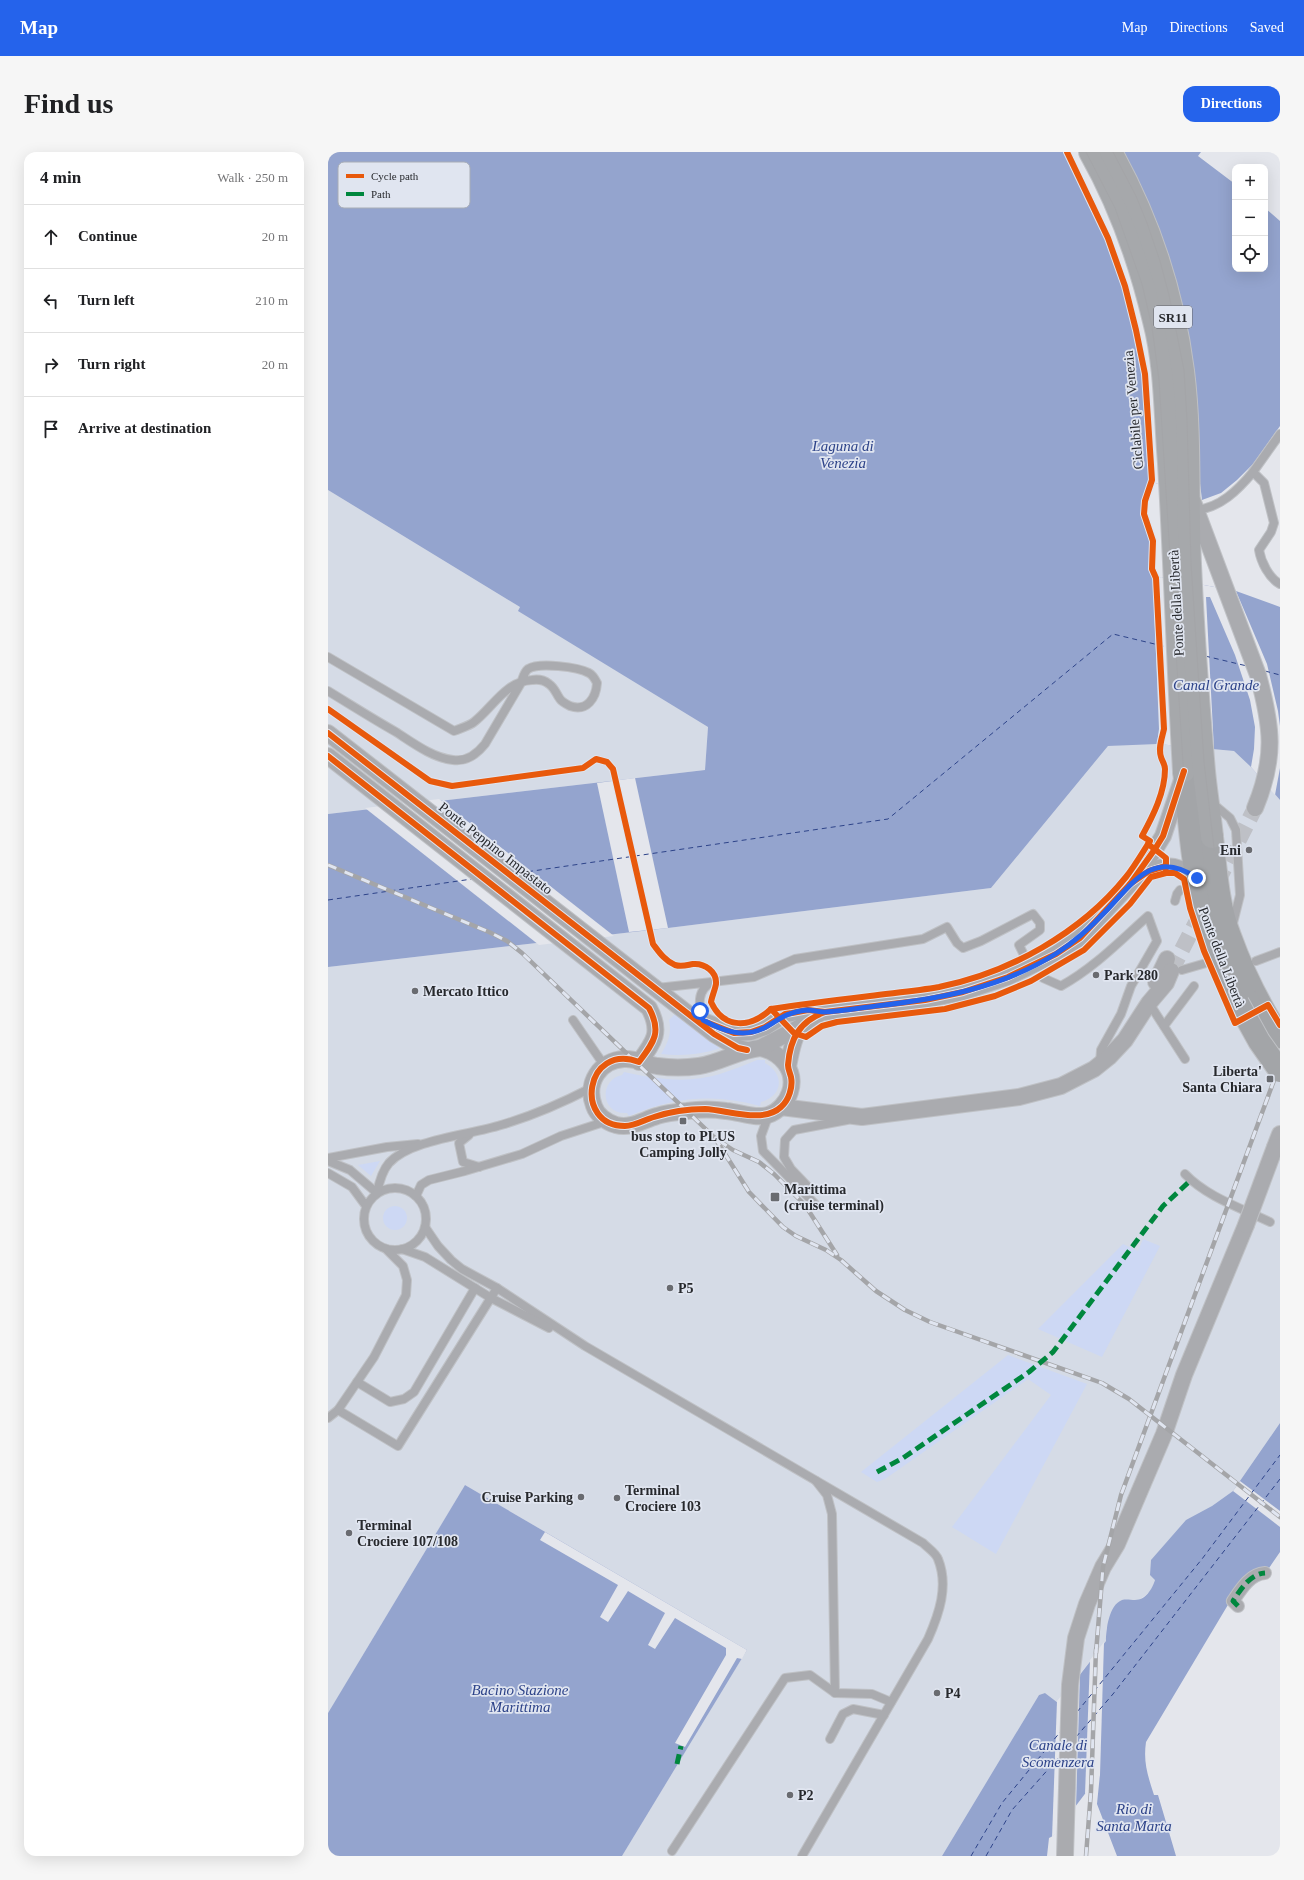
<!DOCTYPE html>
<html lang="en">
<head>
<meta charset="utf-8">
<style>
	:root { --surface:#fff; --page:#f6f6f6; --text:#202124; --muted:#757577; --line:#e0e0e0; --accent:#2563eb }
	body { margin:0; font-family:Georgia,serif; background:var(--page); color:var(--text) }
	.controls { position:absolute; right:12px; top:12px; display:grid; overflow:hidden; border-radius:8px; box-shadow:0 4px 16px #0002 }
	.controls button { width:36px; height:36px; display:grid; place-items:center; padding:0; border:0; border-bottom:1px solid var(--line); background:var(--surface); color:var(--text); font:20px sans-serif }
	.stop { position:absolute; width:12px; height:12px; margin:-9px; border:3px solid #2563eb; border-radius:50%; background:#fff }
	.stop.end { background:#2563eb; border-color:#fff; box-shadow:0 1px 4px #0008 }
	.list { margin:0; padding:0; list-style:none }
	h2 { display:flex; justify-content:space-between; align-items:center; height:52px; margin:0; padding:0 16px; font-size:17px }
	h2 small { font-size:13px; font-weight:400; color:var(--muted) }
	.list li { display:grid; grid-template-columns:26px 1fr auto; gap:12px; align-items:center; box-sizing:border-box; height:64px; padding:0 16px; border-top:1px solid var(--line) }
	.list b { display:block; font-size:15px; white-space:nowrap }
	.list em { font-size:13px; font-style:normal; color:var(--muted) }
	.icon { flex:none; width:22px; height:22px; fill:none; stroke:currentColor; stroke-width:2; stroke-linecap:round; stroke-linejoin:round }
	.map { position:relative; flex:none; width:952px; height:1704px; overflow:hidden; border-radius:12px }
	header { display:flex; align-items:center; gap:24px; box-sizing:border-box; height:56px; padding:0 20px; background:var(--accent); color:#fff }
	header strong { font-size:19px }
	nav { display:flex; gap:22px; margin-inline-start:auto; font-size:14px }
	.intro { display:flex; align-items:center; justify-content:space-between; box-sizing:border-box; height:96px; padding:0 24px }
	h1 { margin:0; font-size:28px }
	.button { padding:10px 18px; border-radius:12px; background:var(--accent); color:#fff; font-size:14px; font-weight:700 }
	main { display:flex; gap:24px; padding:0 24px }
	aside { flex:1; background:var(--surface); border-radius:12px; box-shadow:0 4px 16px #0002 }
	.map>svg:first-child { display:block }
	.built { fill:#d5dbe6 }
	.green { fill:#cdd8f4 }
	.water { fill:#94a4ce }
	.pier { fill:#e4e6ec }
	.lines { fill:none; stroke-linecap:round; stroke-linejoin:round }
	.ferry { stroke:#2d4389; stroke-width:1; stroke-dasharray:5 4; stroke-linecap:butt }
	.minor-tunnel { stroke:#bec0c6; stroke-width:16; stroke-dasharray:16 8; stroke-linecap:butt }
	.service-casing { stroke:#bfc1c5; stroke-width:10 }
	.pedestrian-casing { stroke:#bfc1c5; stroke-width:14 }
	.minor-casing { stroke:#bfc1c5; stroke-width:18 }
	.primary-casing { stroke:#bfc1c5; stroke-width:24 }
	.trunk-casing { stroke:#bfc1c5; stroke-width:24 }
	.service { stroke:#aaabaf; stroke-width:8 }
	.pedestrian { stroke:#aaabaf; stroke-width:12 }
	.minor { stroke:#aaabaf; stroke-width:16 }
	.primary { stroke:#a3a5a8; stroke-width:22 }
	.trunk { stroke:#a6a8ab; stroke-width:22 }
	.tram { stroke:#a4a5a8; stroke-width:1 }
	.rail-casing { stroke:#a4a5a8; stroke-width:4.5 }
	.rail { stroke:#e0e5f0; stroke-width:3; stroke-dasharray:9; stroke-linecap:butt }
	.minor-bridge-casing { stroke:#bfc1c5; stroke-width:18; stroke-linecap:butt }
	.primary-bridge-casing { stroke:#bfc1c5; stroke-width:24; stroke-linecap:butt }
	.minor-bridge { stroke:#aaabaf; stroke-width:16 }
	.primary-bridge { stroke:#a3a5a8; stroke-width:22 }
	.quiet { stroke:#00873e; stroke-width:5; stroke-dasharray:10 5; stroke-linecap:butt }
	.cycleway-casing { stroke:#e0e5f0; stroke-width:8 }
	.cycleway { stroke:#e8590c; stroke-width:6 }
	.route { stroke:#2563eb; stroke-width:5 }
	.poi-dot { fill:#696b70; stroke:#e0e5f0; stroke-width:1.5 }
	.labels { text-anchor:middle; stroke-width:3.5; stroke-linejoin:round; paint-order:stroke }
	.shield { fill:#e0e5f0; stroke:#5e6168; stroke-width:1 }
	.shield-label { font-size:13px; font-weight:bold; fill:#27292d }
	.street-label { font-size:14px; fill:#27292d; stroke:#e0e5f0 }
	.poi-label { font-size:14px; font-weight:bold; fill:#27292d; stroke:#e0e5f0; text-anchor:start }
	.water-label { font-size:15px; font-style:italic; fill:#2d4389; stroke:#e0e5f0 }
	.key { fill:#e0e5f0; stroke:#a8adb6; stroke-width:1 }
	.key-label { font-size:11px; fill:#27292d }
</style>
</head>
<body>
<header>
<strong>Map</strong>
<nav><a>Map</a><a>Directions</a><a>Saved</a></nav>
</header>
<div class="intro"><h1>Find us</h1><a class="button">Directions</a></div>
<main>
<aside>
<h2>4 min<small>Walk · 250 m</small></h2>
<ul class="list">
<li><svg class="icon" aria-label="ahead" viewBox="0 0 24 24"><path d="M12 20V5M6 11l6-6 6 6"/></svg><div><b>Continue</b></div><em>20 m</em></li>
<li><svg class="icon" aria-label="left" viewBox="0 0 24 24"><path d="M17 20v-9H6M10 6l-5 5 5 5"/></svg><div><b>Turn left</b></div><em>210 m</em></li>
<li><svg class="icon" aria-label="right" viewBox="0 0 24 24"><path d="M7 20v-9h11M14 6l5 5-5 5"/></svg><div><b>Turn right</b></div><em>20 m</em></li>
<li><svg class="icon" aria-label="arrive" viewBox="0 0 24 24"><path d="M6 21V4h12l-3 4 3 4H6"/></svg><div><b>Arrive at destination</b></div></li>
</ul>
</aside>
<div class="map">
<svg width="952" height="1704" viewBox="0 0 952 1704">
	<rect width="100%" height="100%" fill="#e4e6ec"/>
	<g class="built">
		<path d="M0 338 192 455 191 459 380 575 377 618 0 662Z"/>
		<path d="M815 591 906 599 923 615 952 648V1271L905 1339 884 1354 827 1428 823 1439 811 1448H794L778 1477V1489L729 1551 717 1541 711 1543 614 1704H294L419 1498 137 1333 0 1561V815L340 776 663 736 780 594Z"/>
	</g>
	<g class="green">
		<path d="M347 862 392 896C373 903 353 904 333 902 340 891 344 881 341 868Z"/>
		<path d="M429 908H437V911C457 922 455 944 433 950L432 954C387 941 344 945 301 964L299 961C273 963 270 928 294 923L296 920C327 927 360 932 392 922 404 918 417 913 429 908Z"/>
		<path d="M52 1009 43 1024 30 1013Z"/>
		<circle cx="67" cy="1066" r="12"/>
		<path d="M815 1087 832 1094 774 1205 710 1177 795 1092 810 1099Z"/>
		<path d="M680 1203 759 1232 668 1402 624 1375 723 1243 700 1227 557 1327 549 1330 533 1320Z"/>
	</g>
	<g class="water">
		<path d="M0 0H873L870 4 907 32V117H937V56L952 69V274L925 312 909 328 893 341 874 348 822 329 815 347 814 367 822 390 821 418 825 427 833 425 908 439 952 455V648L923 615 906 599 829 592 780 594 663 736 340 776 0 815V662L377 618 380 575 190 459 192 455 0 338Z"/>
		<path d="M952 1271V1400L941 1416 930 1418 913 1431 818 1590C815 1611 820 1624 826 1643H830L848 1704H789L769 1652 772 1622 725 1684 721 1686 719 1704H614L711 1543 717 1541 730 1551 778 1489C778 1477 781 1453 794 1448 798 1447 803 1448 807 1448 818 1448 824 1437 827 1428L822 1423 823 1408 858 1368 884 1354 905 1339Z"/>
		<path d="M137 1333 419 1498 294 1704H0V1561Z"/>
	</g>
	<g class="pier">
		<path d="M735 0H793L871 323 874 348 822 329 821 281 815 221 798 140 779 88 750 27Z"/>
		<path d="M833 425 908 439 939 512 950 559 952 574V616L947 643 923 615 926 597 927 575 922 548 907 503 882 445H878L886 597 829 592 831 577 825 427Z"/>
		<path d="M307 626 340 776 301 780 269 631Z"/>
		<path d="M111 647 286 784 211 793 37 656Z"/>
		<path d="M912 1329 952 1359V1375L905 1339Z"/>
		<path d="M217 1380 419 1498 414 1507 409 1506 357 1595 347 1591 398 1503V1496L347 1466 327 1497 320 1493 337 1461 300 1439 280 1470 272 1465 290 1433 212 1388Z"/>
		<path d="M776 1490 772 1623 765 1635 757 1642 762 1508Z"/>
		<path d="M752 1521 748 1655 724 1686 729 1549Z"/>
	</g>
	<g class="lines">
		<g class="ferry">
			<path d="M877 504 919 514"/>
			<path d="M937 519 952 523"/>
			<path d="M191 721 560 667 785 482 839 495"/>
			<path d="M0 748 144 727"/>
			<path d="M749 1560 874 1407 952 1303"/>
			<path d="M748 1585 785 1542 952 1327"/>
			<path d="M643 1704 674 1651 733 1579"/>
			<path d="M658 1704 684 1658 732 1604"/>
		</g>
		<g class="minor-tunnel">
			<path d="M889 731 927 656"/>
			<path d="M843 819 877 753"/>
		</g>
		<defs>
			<g id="service">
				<path d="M925 320 952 282"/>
				<path d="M868 358C892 356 910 338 925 320L936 331 946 371 943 380 931 398C933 410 941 426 952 432"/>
				<path d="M0 505 126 579C133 576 141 574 146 570 165 555 178 529 204 528 210 527 216 528 221 532 227 536 228 542 232 547 234 550 238 552 242 554 259 560 268 546 269 531 267 527 265 523 261 521 250 515 211 510 200 517 196 520 195 526 193 531L157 592C149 602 138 610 125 608 105 606 85 591 68 580 45 567 23 553 0 539"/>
				<path d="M883 650 902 666 908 678 912 743 904 775"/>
				<path d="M847 749 849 742 852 738"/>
				<path d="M928 809 952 800"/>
				<path d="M854 818 892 807"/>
				<path d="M715 826 733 834C766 816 793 788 820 764L829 789 803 834 793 862 773 898 772 911"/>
				<path d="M384 830 426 825 467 807 595 787 619 775 629 791 635 796 653 789 705 762 712 771V778L691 793 696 803"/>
				<path d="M329 836 384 830C369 838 370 853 375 868"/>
				<path d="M821 851 857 907"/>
				<path d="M245 868 276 913"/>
				<path d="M836 874 866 834"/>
				<path d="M441 962 433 984 435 999 487 1052"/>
				<path d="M141 983 131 991 135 1010 151 1015"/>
				<path d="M0 1006 59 995 90 992"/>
				<path d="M0 1009 22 1018 49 1041"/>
				<path d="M0 1021 24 1035 38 1054"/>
				<path d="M857 1022C879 1045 913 1056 942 1070"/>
				<circle cx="67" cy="1067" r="31"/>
				<path d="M484 1039 463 1017 456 1005 457 988 466 978 519 968"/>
				<path d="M49 1041C51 1031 54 1019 61 1011 83 987 142 983 173 973 204 964 234 951 263 936"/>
				<path d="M88 1044 93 1033 101 1028 137 1019 194 1002 233 984 279 969"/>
				<path d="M97 1075 110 1094 123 1108 134 1117 169 1136 257 1194 595 1391C600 1396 608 1401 610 1407 621 1434 611 1462 600 1487L474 1704"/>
				<path d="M74 1097 97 1105 163 1146 221 1176"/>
				<path d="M29 1230 62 1250 76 1247 86 1240 147 1136"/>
				<path d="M10 1258 70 1294 169 1136"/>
				<path d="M0 1266 10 1258 46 1205 78 1143 79 1128 75 1114 58 1097"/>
				<path d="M488 1329 499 1343 504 1362 507 1541 544 1542 563 1550"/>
				<path d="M502 1587 515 1562 525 1557 556 1563"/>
				<path d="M344 1699 457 1526 482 1523 507 1541"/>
			</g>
			<path id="pedestrian" d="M910 1454 905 1449C913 1437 922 1422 937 1421"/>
			<g id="minor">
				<path d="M865 350 930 523C944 575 948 605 927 656"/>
				<path d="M0 581 386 882 410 896 419 898"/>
				<path d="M0 604 321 856C334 880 326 890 311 910"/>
				<path d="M810 726C832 711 846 710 869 726"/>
				<path d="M828 830 839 807"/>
				<path d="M365 865 406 881 423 880 437 875 457 862 464 861 480 858 497 860 597 848 635 840 680 825 707 812 728 802 752 786 802 732 827 697 835 684 854 628"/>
				<path d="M432 896C452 900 469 918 462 940 459 950 450 960 440 963 426 967 412 960 398 959 385 957 372 957 359 959 348 960 338 961 329 964 315 968 303 977 288 973 278 970 269 963 266 954 257 931 272 908 296 907 307 906 318 912 329 914 343 916 357 916 371 914 392 911 411 898 432 896Z"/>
				<path d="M432 896 472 875"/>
				<path d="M460 915C465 887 468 871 495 860"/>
				<path d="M453 955 534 965 691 945 733 934 766 917 781 905 797 888 821 851 838 831 843 819"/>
				<path d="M947 995 952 982"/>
				<path d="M737 1704 742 1533 748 1486 759 1452 775 1415 789 1392 836 1282 856 1223 918 1073"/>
			</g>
			<g id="primary">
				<path d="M856 619C861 663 863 708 874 752 882 786 897 819 910 851"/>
				<path d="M884 685C888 718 890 754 902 784 915 820 932 854 952 885"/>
			</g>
			<g id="trunk">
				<path d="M762 0C792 53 812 110 826 169 838 215 837 264 841 311 847 414 850 516 856 619"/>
				<path d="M783 0C821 68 845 141 855 219 863 283 859 348 862 412 865 481 870 550 876 619 878 641 882 663 884 685"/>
			</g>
		</defs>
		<use href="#service" class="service-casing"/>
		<use href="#pedestrian" class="pedestrian-casing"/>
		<use href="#minor" class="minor-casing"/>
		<use href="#primary" class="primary-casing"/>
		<use href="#trunk" class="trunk-casing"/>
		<use href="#service" class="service"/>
		<use href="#pedestrian" class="pedestrian"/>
		<use href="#minor" class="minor"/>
		<use href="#primary" class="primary"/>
		<use href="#trunk" class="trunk"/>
		<g class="tram">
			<path d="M758 0 787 56 814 132 824 175 831 228 855 611 861 681 873 754 883 786 893 807 909 852 926 885 952 923"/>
			<path d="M785 0 808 44 819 71 832 109 841 143 856 218 859 268 863 411 876 610 887 704 894 751 901 783 925 835 952 884"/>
		</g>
		<defs>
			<g id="rail">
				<path d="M0 713 161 780 179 789 194 801 387 986 405 998 431 1010 446 1022 477 1053 509 1103"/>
				<path d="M387 986 421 1040 455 1075 468 1084 498 1098 513 1108 548 1139 577 1158 602 1170 774 1231 801 1247 952 1365"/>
				<path d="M768 1501 775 1415 793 1343 952 912"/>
				<path d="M758 1704 763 1639 768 1497"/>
			</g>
		</defs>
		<use href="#rail" class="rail-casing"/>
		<use href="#rail" class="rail"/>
		<defs>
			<path id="minor-bridge" d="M918 1073 947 995"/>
			<path id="primary-bridge" d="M910 851 931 889 952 919"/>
		</defs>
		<use href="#minor-bridge" class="minor-bridge-casing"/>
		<use href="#primary-bridge" class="primary-bridge-casing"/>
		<use href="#minor-bridge" class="minor-bridge"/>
		<use href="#primary-bridge" class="primary-bridge"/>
		<g class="quiet">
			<path d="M549 1320 575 1306 701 1220 725 1200 835 1054 863 1028"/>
			<path d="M910 1454 905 1449C913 1437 922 1422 937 1421"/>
			<path d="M349 1612 353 1594"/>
		</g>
		<defs>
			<g id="cycleway">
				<path d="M739 0 780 86 797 134 808 178 817 222 824 328 817 349 816 362 825 389 824 417 828 426 836 577C834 586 830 596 833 605 834 609 837 612 837 617 837 640 825 664 814 684L822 689 820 692 838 706V714L821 719 802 732"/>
				<path d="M0 557 102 629 124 634 255 616 268 607 279 610 285 617 325 792C331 800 337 809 347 813 354 815 359 813 365 812 377 811 389 820 388 832 387 838 384 844 383 850 396 878 423 876 443 857L466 881 478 885 494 874 509 870 617 857 667 844 703 829 756 798 802 752 823 725 838 721"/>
				<path d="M0 581 386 882 410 896 419 898"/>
				<path d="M0 604 321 856C334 880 326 890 311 910 257 890 245 974 297 974 307 974 316 968 326 965 341 960 360 957 377 957 400 958 435 972 453 955 461 948 465 935 463 925 462 921 460 917 460 913 462 886 472 869 497 860"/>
				<path d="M838 719V721H847L856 727 862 756 876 799 907 871 940 853 952 873"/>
				<path d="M443 857C476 852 509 848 542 844 565 841 588 839 611 835 681 821 753 781 798 725 806 715 813 703 820 692"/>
				<path d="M365 865 406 881 423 880 437 875 457 862 464 861 480 858 497 860 597 848 635 840 680 825 707 812 728 802 752 786 802 732 827 697 835 684 856 619"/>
			</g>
		</defs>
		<use href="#cycleway" class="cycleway-casing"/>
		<use href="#cycleway" class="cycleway"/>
	</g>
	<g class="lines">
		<path class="route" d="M372 859 375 868C395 879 416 887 438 875 453 866 460 860 479 858 485 858 491 860 497 860 514 859 531 856 548 854 611 847 674 836 729 801 748 789 764 774 779 758 806 729 827 697 869 726"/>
	</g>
	<g class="poi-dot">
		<circle cx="921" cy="698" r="4"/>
		<circle cx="768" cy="823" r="4"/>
		<circle cx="87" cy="839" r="4"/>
		<rect x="938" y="923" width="8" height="8" rx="2"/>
		<rect x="351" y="965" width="8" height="8" rx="2"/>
		<rect x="442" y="1040" width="10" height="10" rx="2"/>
		<circle cx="342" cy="1136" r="4"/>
		<circle cx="253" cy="1345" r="4"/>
		<circle cx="289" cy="1346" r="4"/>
		<circle cx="21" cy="1381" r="4"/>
		<circle cx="609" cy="1541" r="4"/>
		<circle cx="462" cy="1643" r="4"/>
	</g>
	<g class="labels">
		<rect class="shield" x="826" y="154" width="38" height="22" rx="3"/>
		<g class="shield-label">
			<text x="845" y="170">SR11</text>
		</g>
		<g class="street-label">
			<text transform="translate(805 258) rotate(-95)" y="5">Ciclabile per Venezia</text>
			<text transform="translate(848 451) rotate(-93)" y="5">Ponte della Libertà</text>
			<text transform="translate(168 696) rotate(38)" y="5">Ponte Peppino Impastato</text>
			<text transform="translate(894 805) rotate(69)" y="5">Ponte della Libertà</text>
		</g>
		<g class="poi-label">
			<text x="913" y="703" text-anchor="end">Eni</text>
			<text x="776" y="828">Park 280</text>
			<text x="95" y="844">Mercato Ittico</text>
			<text x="934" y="924" text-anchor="end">Liberta'<tspan x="934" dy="16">Santa Chiara</tspan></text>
			<text x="355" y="989" text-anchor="middle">bus stop to PLUS<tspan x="355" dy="16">Camping Jolly</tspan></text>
			<text x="456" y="1042">Marittima<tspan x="456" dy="16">(cruise terminal)</tspan></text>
			<text x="350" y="1141">P5</text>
			<text x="297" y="1343">Terminal<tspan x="297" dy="16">Crociere 103</tspan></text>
			<text x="245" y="1350" text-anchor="end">Cruise Parking</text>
			<text x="29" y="1378">Terminal<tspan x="29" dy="16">Crociere 107/108</tspan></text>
			<text x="617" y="1546">P4</text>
			<text x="470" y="1648">P2</text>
		</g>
		<g class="water-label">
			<text x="515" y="299">Laguna di<tspan x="515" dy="17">Venezia</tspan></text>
			<text x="888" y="538">Canal Grande</text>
			<text x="192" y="1543">Bacino Stazione<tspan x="192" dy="17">Marittima</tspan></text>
			<text x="730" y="1598">Canale di<tspan x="730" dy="17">Scomenzera</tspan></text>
			<text x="806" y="1662">Rio di<tspan x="806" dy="17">Santa Marta</tspan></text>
		</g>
	</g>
	<rect x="10" y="10" width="132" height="46" rx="6" class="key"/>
	<rect x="18" y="22" width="18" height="4" fill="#e8590c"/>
	<rect x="18" y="40" width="18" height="4" fill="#00873e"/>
	<g class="key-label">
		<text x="43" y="28">Cycle path</text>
		<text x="43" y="46">Path</text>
	</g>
</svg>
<div class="controls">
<button>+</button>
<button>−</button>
<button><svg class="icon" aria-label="locate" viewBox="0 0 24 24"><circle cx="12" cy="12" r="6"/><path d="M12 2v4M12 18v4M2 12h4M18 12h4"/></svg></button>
</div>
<div class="stop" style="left:372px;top:859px"></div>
<div class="stop end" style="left:869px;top:726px"></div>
</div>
</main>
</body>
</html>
